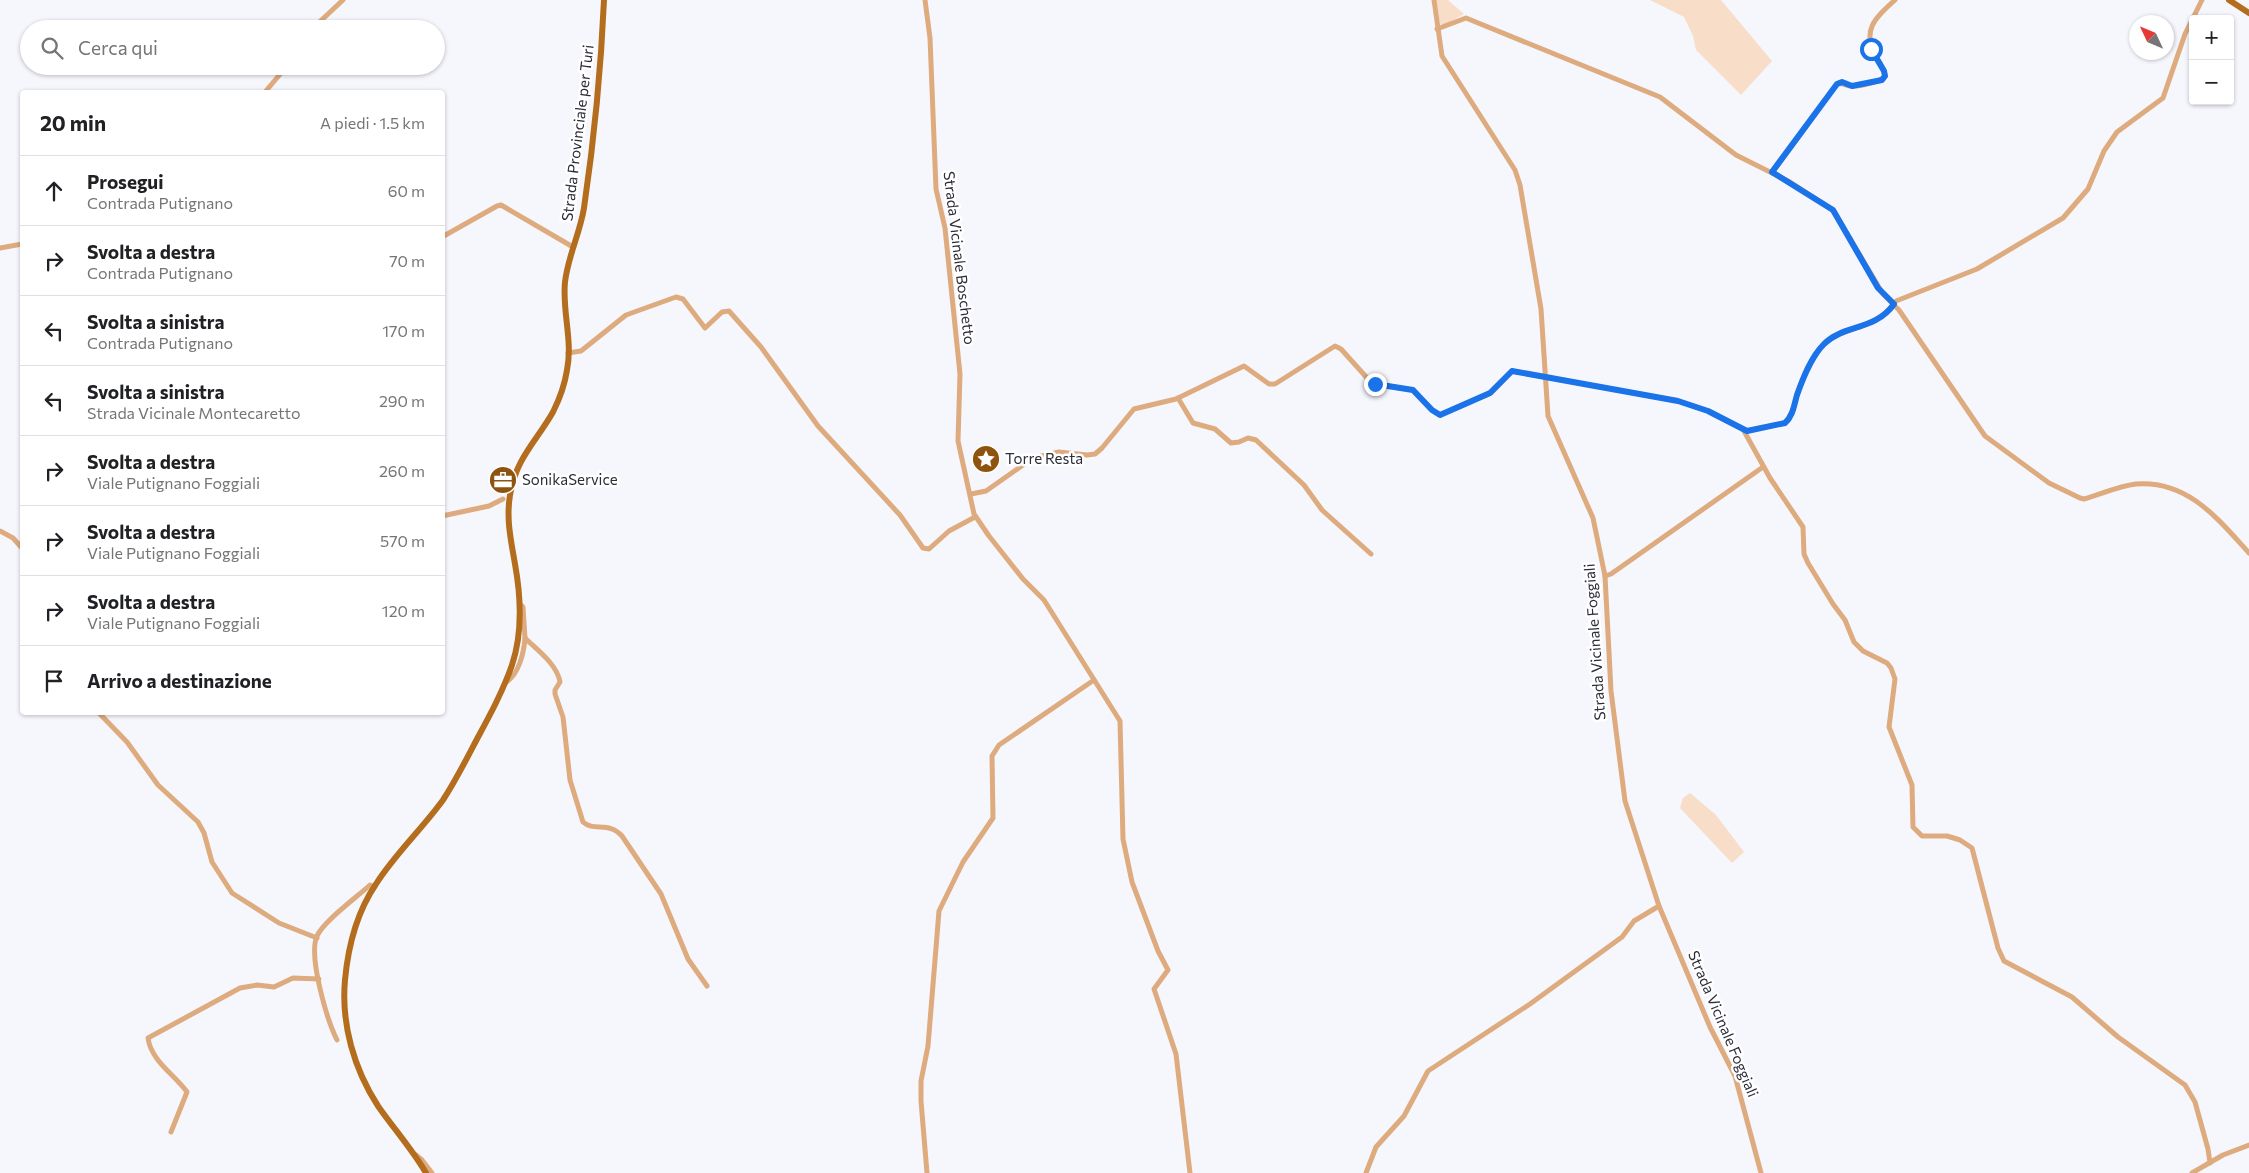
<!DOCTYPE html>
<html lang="it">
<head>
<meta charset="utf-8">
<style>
	:root { --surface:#fff; --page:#f2f2f2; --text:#202124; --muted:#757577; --line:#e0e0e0 }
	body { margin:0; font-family:Commissioner,sans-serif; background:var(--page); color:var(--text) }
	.controls { position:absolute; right:15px; top:15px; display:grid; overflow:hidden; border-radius:5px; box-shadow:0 1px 4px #0004 }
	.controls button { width:45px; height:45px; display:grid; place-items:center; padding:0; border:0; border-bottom:1px solid var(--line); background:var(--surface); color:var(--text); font:25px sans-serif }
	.compass { position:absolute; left:2129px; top:15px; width:45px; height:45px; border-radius:50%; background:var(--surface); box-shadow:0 1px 4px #0004; rotate:314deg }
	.stop { position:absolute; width:15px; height:15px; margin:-11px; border:4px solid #1a73e8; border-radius:50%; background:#fff }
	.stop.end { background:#1a73e8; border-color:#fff; box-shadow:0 1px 5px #0008 }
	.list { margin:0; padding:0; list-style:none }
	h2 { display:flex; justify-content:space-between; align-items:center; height:65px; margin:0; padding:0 20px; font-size:21px }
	h2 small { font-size:16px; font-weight:400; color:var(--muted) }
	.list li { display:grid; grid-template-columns:32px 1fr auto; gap:15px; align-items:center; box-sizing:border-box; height:70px; padding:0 20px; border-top:1px solid var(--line) }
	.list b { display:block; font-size:19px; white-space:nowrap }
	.list p { margin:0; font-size:16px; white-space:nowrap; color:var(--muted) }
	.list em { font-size:16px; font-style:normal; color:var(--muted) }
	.icon { flex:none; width:28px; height:28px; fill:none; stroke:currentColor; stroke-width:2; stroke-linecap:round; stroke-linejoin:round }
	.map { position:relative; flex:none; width:2249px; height:1173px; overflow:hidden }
	.search { position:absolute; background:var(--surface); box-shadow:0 1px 4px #0004; left:20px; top:20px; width:425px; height:55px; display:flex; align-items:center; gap:12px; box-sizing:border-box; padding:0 18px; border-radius:28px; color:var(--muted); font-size:19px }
	.panel { position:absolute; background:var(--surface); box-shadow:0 1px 4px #0004; left:20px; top:90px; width:425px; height:625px; border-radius:5px }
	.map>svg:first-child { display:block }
	.green { fill:#f8dec8 }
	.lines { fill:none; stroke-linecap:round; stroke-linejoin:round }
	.minor { stroke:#ddab7e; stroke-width:5 }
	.major { stroke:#b46d1c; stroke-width:6 }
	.route { stroke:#1a73e8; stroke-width:6 }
	.labels { text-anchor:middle; stroke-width:5; stroke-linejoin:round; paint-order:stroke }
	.street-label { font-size:15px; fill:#2d2d39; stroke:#fff }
	.poi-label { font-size:15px; fill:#2d2d39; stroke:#fff; text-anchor:start }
</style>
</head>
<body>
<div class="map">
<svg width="2249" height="1173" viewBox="0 0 2249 1173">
	<rect width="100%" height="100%" fill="#f6f6fd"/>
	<g class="green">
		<path d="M1436 0H1448L1464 14 1445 25 1440 24Z"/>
		<path d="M1650 0H1721L1772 61 1741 95 1696 50 1693 36 1684 17Z"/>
		<path d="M1690 793 1716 815 1744 852 1732 863 1680 808 1683 798Z"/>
	</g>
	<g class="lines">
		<g class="minor">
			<path d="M925 0 930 38 936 189 945 228 960 374 958 441 974 514 989 536 1023 579 1044 600 1120 721 1123 839 1132 882 1158 951 1168 970 1154 989 1176 1054 1190 1173"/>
			<path d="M1434 0 1442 56 1515 170 1520 185 1541 309 1548 416 1593 518 1605 576 1611 691 1625 801 1659 906 1710 1027 1735 1076 1761 1173"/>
			<path d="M312 29 343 0"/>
			<path d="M1437 29 1466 18 1660 97 1736 155 1790 182 1833 210 1883 294 1899 310 1985 436 2049 483 2080 498 2084 499C2101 494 2119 486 2136 484 2188 480 2218 519 2249 553"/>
			<path d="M265 92 287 66"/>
			<path d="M1772 173 1837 84C1843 82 1846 87 1853 86 1860 86 1881 82 1885 76 1885 70 1881 64 1877 58 1861 31 1874 19 1895 0"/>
			<path d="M442 237 497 206 501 205 573 247"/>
			<path d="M0 248 22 244"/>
			<path d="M568 353 581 351 626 315 676 297 683 299 705 328 722 312 729 311 761 347 818 426 900 515 923 548 929 549 949 531 975 517"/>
			<path d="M1178 398 1193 423 1215 429 1231 443 1239 442 1248 438 1256 440 1304 485 1322 510 1371 554"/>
			<path d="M1744 431 1770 478 1803 527 1804 554 1808 563 1833 604 1845 620 1854 642 1863 651 1887 663 1891 668 1895 679 1889 727 1912 785 1913 827 1922 836H1947L1960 840 1972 848 1998 948 2004 961 2072 997 2118 1037 2185 1085 2195 1102 2208 1149 2210 1163"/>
			<path d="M971 494 986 491 1033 458 1059 452 1087 455 1095 454 1102 448 1134 409 1176 399 1244 366 1269 384H1275L1335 346 1341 349 1368 379 1375 384 1413 390 1432 410 1440 415 1491 393 1512 371 1678 401 1708 411 1747 431 1785 423C1793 416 1794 405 1797 395 1802 380 1809 362 1819 350 1840 323 1875 333 1896 301L1977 269 2063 218 2088 189 2104 151 2117 132 2163 98 2185 34 2202 0"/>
			<path d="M442 516 489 506 503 499"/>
			<path d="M0 531 13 538 22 548"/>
			<path d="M1605 576 1611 574 1763 467"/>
			<path d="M520 604 523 607 525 638"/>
			<path d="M505 683C519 675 524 652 525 638 537 650 557 664 560 682L555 690V694L563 717 570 780 583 822C594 832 609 821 622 836L661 894 688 959 707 986"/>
			<path d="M98 712 127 742 158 785 198 822 204 833 212 862 232 893 279 923 317 938"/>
			<path d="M337 1040C327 1020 308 956 317 936 324 921 357 897 370 885L374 887"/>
			<path d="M171 1132 187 1092C175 1075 151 1061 148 1038L240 988 257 985 274 987 293 978 319 979"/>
			<path d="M416 1155 422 1160 432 1173"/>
			<path d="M927 1173 921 1101V1081L928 1046 939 911 963 862 993 818 992 756 999 745 1094 680"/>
			<path d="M1366 1173 1376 1147 1404 1116 1428 1071 1530 1004 1622 937 1634 921 1659 906"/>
			<path d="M2192 1173 2223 1155 2249 1145"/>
		</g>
		<g class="major">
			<path d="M2229 0 2249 13"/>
			<path d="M426 1173C412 1149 394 1129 378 1106 354 1069 341 1024 345 980 348 947 357 912 376 884 395 854 422 829 443 800 456 780 466 760 477 739 490 715 503 691 512 665 523 632 521 597 515 564 511 541 506 519 510 495 516 458 536 442 553 412 559 400 565 383 567 370 573 341 562 311 565 282 568 256 580 233 584 208 594 140 601 69 604 0"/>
		</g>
	</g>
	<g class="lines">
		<path class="route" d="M1375 384 1413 390 1432 410 1440 415 1490 393 1512 371 1678 401 1708 411 1747 431 1785 423C1793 416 1794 405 1797 395 1803 378 1811 357 1824 344 1844 324 1875 331 1894 304L1878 288 1833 210 1772 172 1837 84 1842 82 1852 86 1882 80 1885 76 1884 71 1871 49"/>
	</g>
	<defs>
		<symbol id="sight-disc" viewBox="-11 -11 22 22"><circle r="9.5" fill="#8e540f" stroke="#fff"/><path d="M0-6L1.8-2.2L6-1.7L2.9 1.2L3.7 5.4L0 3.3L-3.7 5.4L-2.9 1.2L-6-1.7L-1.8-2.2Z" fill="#fff"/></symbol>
		<symbol id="office-disc" viewBox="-11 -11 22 22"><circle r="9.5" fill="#8e540f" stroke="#fff"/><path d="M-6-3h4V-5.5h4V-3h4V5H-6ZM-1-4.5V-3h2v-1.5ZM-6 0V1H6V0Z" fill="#fff"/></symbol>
	</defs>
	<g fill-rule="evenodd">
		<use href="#sight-disc" x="970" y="443" width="32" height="32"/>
		<use href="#office-disc" x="487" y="464" width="32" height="32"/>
	</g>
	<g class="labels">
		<g class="street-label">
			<text transform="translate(578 133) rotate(-83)" y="5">Strada Provinciale per Turi</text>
			<text transform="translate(959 258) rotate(83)" y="5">Strada Vicinale Boschetto</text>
			<text transform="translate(1595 642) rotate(-94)" y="5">Strada Vicinale Foggiali</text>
			<text transform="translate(1723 1024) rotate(67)" y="5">Strada Vicinale Foggiali</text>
		</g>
		<g class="poi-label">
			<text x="1005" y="464">Torre Resta</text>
			<text x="522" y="485">SonikaService</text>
		</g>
	</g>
</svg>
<div class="controls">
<button>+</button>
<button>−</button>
</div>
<svg class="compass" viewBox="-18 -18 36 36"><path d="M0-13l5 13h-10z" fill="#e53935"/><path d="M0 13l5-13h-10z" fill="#757577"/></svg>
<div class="stop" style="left:1871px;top:49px"></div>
<div class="stop end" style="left:1375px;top:384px"></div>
<div class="search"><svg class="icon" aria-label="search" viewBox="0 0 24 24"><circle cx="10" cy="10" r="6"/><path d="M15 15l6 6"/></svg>Cerca qui</div>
<section class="panel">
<h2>20 min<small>A piedi · 1.5 km</small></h2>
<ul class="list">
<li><svg class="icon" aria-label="ahead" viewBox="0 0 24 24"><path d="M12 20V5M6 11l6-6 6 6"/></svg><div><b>Prosegui</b><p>Contrada Putignano</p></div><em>60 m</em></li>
<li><svg class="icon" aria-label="right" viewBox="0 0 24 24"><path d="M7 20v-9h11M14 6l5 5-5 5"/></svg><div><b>Svolta a destra</b><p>Contrada Putignano</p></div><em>70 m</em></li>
<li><svg class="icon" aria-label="left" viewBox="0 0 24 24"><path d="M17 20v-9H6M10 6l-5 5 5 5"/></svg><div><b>Svolta a sinistra</b><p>Contrada Putignano</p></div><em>170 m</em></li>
<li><svg class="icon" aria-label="left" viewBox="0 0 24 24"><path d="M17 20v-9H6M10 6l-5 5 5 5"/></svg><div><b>Svolta a sinistra</b><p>Strada Vicinale Montecaretto</p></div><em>290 m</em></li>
<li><svg class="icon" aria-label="right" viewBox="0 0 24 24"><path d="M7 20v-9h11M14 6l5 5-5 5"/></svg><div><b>Svolta a destra</b><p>Viale Putignano Foggiali</p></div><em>260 m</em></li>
<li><svg class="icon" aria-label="right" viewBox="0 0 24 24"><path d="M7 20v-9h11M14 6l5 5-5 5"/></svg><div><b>Svolta a destra</b><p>Viale Putignano Foggiali</p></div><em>570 m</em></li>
<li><svg class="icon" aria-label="right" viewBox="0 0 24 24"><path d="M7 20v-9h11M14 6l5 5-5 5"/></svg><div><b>Svolta a destra</b><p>Viale Putignano Foggiali</p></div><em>120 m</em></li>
<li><svg class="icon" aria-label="arrive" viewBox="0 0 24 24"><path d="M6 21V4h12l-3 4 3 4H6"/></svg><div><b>Arrivo a destinazione</b></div></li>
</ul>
</section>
</div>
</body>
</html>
